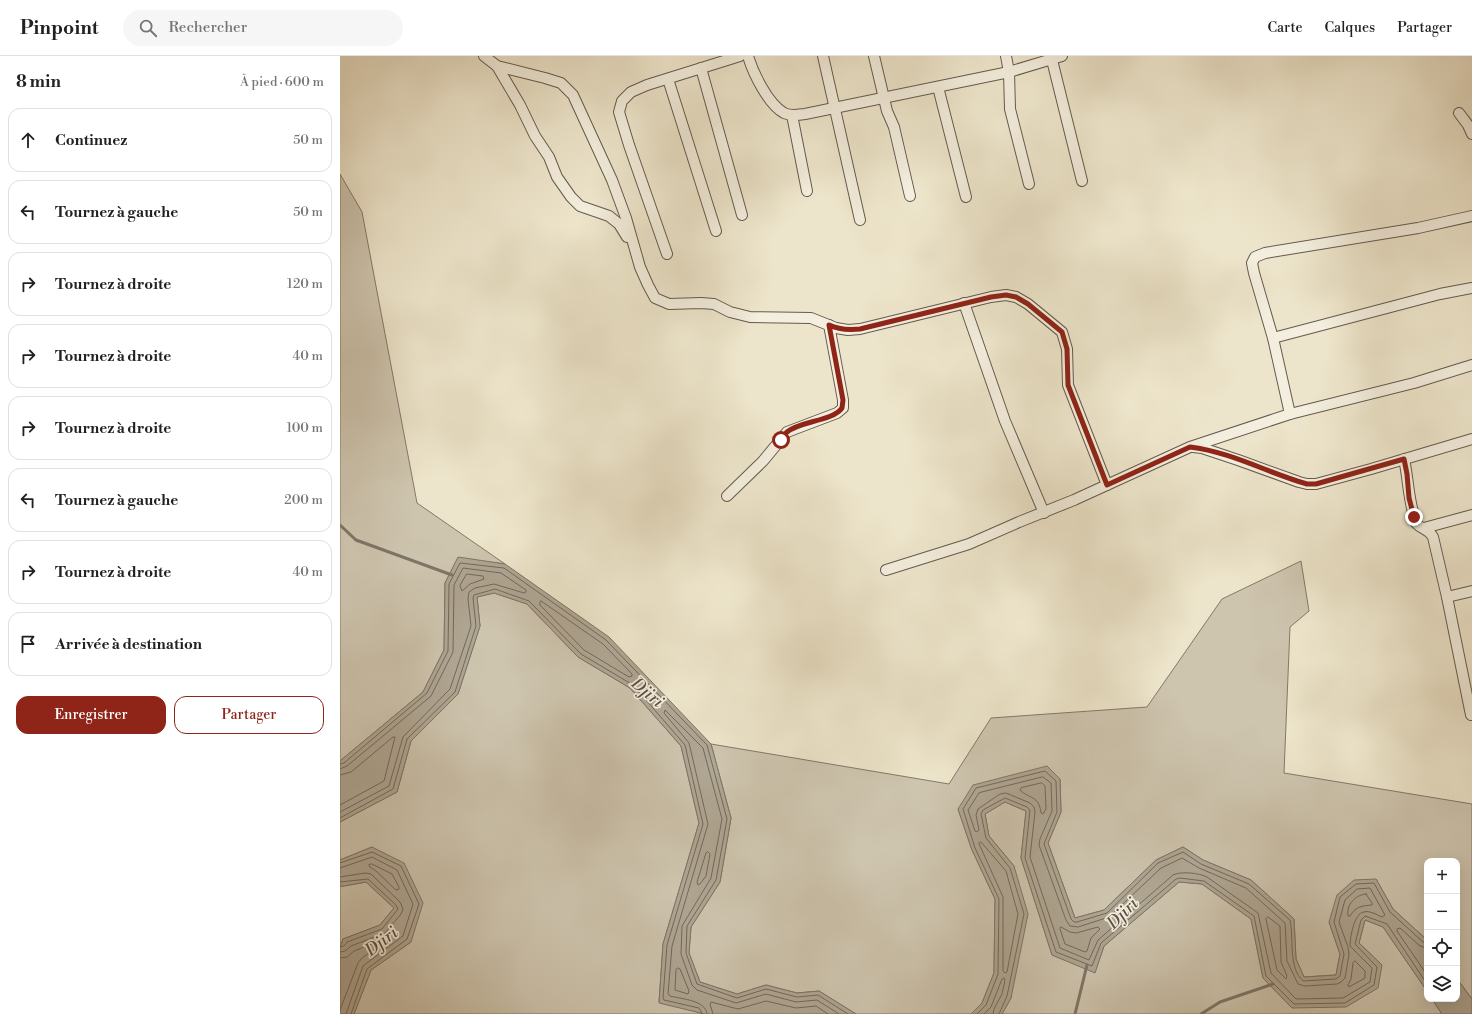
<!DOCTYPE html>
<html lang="fr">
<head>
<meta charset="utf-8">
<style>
	:root { --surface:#fff; --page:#f6f6f6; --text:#202124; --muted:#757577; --line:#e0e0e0; --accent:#8f2418 }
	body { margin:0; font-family:"Libre Bodoni",serif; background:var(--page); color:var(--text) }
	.controls { position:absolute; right:12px; bottom:12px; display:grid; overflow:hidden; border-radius:8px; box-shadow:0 4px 16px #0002 }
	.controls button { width:36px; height:36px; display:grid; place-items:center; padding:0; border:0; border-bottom:1px solid var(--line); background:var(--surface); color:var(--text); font:20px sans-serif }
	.stop { position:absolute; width:12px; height:12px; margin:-9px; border:3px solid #8f2418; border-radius:50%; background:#fff }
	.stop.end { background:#8f2418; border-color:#fff; box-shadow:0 1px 4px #0008 }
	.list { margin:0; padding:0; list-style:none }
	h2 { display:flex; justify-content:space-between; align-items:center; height:52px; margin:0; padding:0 16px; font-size:17px }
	h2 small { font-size:13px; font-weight:400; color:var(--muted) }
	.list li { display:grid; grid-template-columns:26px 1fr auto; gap:12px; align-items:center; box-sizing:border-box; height:64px; margin:0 8px 8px; padding:0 8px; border:1px solid var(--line); border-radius:12px }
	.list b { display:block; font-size:15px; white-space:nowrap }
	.list em { font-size:13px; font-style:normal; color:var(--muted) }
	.actions { display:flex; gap:8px; padding:12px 16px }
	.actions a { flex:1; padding:9px 0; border:1px solid var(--accent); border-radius:12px; text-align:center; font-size:14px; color:var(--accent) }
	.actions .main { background:var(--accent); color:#fff }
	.icon { flex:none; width:22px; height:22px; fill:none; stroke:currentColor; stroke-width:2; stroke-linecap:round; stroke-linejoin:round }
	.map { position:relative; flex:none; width:1132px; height:958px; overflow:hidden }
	header { display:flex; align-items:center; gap:24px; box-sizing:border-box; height:56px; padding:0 20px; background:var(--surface); border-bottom:1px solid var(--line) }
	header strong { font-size:19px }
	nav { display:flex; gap:22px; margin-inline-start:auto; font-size:14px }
	.search { width:280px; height:36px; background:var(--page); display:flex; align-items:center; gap:10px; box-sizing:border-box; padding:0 14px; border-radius:22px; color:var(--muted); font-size:15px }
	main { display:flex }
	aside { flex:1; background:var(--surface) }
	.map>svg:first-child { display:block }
	.green { fill:#cec5af; stroke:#83786a }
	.water { fill:#afa693; stroke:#7f7567 }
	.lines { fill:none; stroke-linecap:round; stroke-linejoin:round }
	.shore { stroke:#74685c; stroke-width:1 }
	.stream { stroke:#7f7567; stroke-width:3 }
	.minor-casing { stroke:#655a4f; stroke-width:12 }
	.minor { stroke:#f3eedd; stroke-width:10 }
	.route { stroke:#8f2418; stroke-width:5 }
	.labels { text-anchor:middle; stroke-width:3.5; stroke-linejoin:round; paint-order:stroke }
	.water-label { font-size:17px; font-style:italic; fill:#5c5047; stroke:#f3eedd }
</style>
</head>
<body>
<header>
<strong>Pinpoint</strong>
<div class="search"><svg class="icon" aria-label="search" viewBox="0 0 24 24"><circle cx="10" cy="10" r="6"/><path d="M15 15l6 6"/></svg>Rechercher</div>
<nav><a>Carte</a><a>Calques</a><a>Partager</a></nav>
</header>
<main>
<aside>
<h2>8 min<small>À pied · 600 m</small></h2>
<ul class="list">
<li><svg class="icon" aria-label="ahead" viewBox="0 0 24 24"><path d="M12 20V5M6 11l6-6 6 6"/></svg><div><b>Continuez</b></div><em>50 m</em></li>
<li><svg class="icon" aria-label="left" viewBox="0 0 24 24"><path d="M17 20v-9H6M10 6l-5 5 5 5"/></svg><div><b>Tournez à gauche</b></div><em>50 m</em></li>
<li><svg class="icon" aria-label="right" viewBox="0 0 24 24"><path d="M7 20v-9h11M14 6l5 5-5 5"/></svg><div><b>Tournez à droite</b></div><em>120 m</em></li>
<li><svg class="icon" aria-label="right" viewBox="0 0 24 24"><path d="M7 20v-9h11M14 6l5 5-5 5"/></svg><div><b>Tournez à droite</b></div><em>40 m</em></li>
<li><svg class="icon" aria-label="right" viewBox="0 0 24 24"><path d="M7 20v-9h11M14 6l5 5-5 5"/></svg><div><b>Tournez à droite</b></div><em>100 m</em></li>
<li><svg class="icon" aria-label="left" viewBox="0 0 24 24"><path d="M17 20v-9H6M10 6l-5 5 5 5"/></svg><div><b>Tournez à gauche</b></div><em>200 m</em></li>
<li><svg class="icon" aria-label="right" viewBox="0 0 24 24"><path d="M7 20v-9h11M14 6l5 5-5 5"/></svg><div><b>Tournez à droite</b></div><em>40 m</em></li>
<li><svg class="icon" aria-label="arrive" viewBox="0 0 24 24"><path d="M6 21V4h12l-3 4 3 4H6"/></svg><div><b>Arrivée à destination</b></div></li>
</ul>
<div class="actions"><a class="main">Enregistrer</a><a>Partager</a></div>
</aside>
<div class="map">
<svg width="1132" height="958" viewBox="0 0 1132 958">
	<rect width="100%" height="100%" fill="#ede5cb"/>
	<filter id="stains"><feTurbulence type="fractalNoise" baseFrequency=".005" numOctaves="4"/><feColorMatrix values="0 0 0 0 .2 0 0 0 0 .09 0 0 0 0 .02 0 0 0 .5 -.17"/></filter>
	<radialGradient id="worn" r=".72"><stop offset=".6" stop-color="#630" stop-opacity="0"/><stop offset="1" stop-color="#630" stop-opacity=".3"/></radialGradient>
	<g class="green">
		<path d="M0 118 22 156 77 447 165 508 118 502 105 527 104 594 83 636 0 705Z"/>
		<path d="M961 505 969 555 950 571 944 717 1132 748V943L1117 923V805H1087V884L1053 853 1036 823 989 866 1000 898 996 919 964 921 956 903 954 863 911 824 863 804 843 791 816 804 764 854 735 862 708 787 721 756 720 723 618 753 632 794 655 843 654 917 642 947 631 958H516L479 935 457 937 426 929 397 938 360 926 349 897 351 871 380 826 391 762 371 688 609 728 651 662 807 651 882 543Z"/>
		<path d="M154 537 187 548 238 601 290 632 341 690 359 767 323 888 319 946 365 958H14L31 914 71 886 32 791 0 804V766L57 736 71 685 118 638 140 570 137 541Z"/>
		<path d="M665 746 686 755 681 802 712 899 755 916 764 890 839 826 862 828 911 863 923 922 952 952 1042 909 1019 887 1025 864 1043 871 1087 935V943H1092L1102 958H662L671 942 674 810 649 780 645 758Z"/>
		<path d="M26 826 54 852 40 869 3 883 0 892V830H4Z"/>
	</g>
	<g class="water">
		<path d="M118 501 165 508 269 581 371 688 391 762 380 826 351 871 349 897 360 926 397 938 426 929 457 937 479 935 516 958H365L319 947 323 888 359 767 341 690 290 632 238 601 187 548 154 537 137 541 140 570 118 638 71 685 57 736 0 766V705L83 636 104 594 105 527Z"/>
		<path d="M707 710 720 723 721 756 708 787 735 862 764 854 816 804 843 791 863 804 911 824 954 863 956 903 964 921 996 919 1000 898 989 866 997 839 1014 824 1036 823 1053 853 1087 884V935L1043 871 1025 864 1019 887 1042 909 1038 932 1006 951 952 952 923 922 911 863 862 828 839 826 764 890 755 917 712 899 681 802 686 755 665 746 645 758 649 780 674 810 688 858 671 942 662 958H631L642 947 654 917 655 843 632 794 618 753 633 729Z"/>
		<path d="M32 791 64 807 83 847 71 886 31 914 14 958H0V892L3 883 40 869 54 852 26 826 4 830H0V804Z"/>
		<path d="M1117 923 1132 943V958H1102L1092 943H1117Z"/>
	</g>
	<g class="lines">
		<g class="shore">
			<path d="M127 518 143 520 144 523 130 528 122 535 120 530Z"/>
			<path d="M201 545 263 588 292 618V620L289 621 244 594 200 549V547Z"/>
			<path d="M0 708 4 707 87 637 108 595 109 528 120 507 164 512 266 584 367 689 387 763 376 824 347 870 346 897 357 928 397 942 426 933 457 941 478 939 508 958"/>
			<path d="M0 713 7 710 91 640 113 596 114 529 123 512 161 517 186 534V536L184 537 154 528 135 532 129 536 128 543 131 570 110 633 63 681 49 730 0 756"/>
			<path d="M0 719 11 716 53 681H55L44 725 0 749"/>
			<path d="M703 721 711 727 712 755 700 783 699 789 726 864 730 870 738 871 769 861 821 812 842 802 859 812 906 832 945 867 947 905 958 928 965 930 997 928 1001 926 1005 922 1009 899 1008 891 999 866 1005 844 1017 833 1030 832 1045 859 1042 861C1037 859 1029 854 1024 856 1014 857 1010 882 1010 890L1032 912 1030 926 1003 942 956 943 931 917 918 857 867 821C859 817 841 815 833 819L758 884 749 904 720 892 690 801 695 756 694 751 690 747 666 737 660 738 638 753 636 759 639 774 637 776 635 775 628 754 639 737Z"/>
			<path d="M702 727 705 730 706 753 703 758 701 757C699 739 689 743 680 734L681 732Z"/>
			<path d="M0 762 53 733 67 683 115 636 136 570 133 542 134 539 155 533 189 545 241 598 293 629 345 689 363 768 327 889 323 942 324 944 359 952 361 955 362 958"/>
			<path d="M641 786 666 815 678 858 667 916 665 917 663 915V841L640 790 639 787Z"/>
			<path d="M368 796 370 798 366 820 360 828 358 829 357 826 366 797Z"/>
			<path d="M0 807 32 796 61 810 79 848 67 883 27 913 11 958"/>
			<path d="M32 808 52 818 59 831V833L56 834 36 815 30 811 29 809Z"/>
			<path d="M0 812 32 801 57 814 73 848 63 880 23 910 6 958"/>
			<path d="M0 821 25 817 31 818 60 846 63 853 61 858 45 877 11 890 5 895 0 896"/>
			<path d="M0 826 28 823 56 849 58 853 42 873 7 886 4 890 0 891"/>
			<path d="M1026 838 1032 847V849C1022 850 1016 850 1010 860H1008C1006 849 1015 839 1026 838Z"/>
			<path d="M928 861 940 870 941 906 947 920 946 923 937 914 926 863Z"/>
			<path d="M721 871 730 876 736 877 758 871 760 873 751 882 747 895 745 896 725 888 720 873Z"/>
			<path d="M1087 892 1080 890 1060 872 1057 873V875L1087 919"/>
			<path d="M0 902 7 901 14 895 37 886 40 888 39 890 22 902 18 907 0 954"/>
			<path d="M1015 905 1025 915V922L1009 931 1008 929 1011 923 1013 907Z"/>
			<path d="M338 912 340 913 349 935 348 938 335 934 336 914Z"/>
			<path d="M367 958C366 944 341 943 330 940L328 938 332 890 368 768 349 687 324 657 325 654 363 692 382 763 371 822 342 870 341 898 352 929 357 934 396 947 426 938 456 946 477 944 499 958"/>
			<path d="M373 958 370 948 371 946 398 953 426 945 456 952 476 950 488 958"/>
			<path d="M637 958 646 949 658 918 659 843 635 792 623 753 636 732 705 715 716 725 717 756 704 788 731 863 734 866H737L767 857 818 807 843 796 861 808 909 828 950 864C954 882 948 912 963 925L996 923 1000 920 1004 898 994 866 1000 841 1016 828 1034 827 1050 856 1083 886 1087 887"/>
			<path d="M644 958 651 951 662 923 664 922 665 924 662 938 654 953 653 958"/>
			<path d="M659 958 667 940 684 858 670 812 646 782 641 758 643 754 665 742 687 751 690 754 685 802 716 896 752 910 761 887 836 823 840 822 864 825 914 860 926 920 954 948 1005 947 1034 929 1037 911 1015 888 1021 864 1025 860 1047 868 1087 928"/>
		</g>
		<g class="stream">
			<path d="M0 469 16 484 112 519"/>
			<path d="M735 958 747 909"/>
			<path d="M861 958 880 946 933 928"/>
		</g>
		<defs>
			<g id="minor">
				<path d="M144 0 157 10 205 22 221 27 233 39 272 124 286 162 300 211 308 229 315 242 329 248 361 247 374 248 390 256 410 261 471 262 496 272 508 274 520 273 651 241 666 239 676 241 688 248 722 276 727 293 728 329 767 429"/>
				<path d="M408 0C413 17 428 48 444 57 450 60 458 59 465 58L669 16 722 0"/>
				<path d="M483 0 520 164"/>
				<path d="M534 0 547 55 554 71 570 140"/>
				<path d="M666 0 669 16 670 53 689 128"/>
				<path d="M712 4 742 125"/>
				<path d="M157 10 180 49 195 80 209 101 217 121 231 141 240 150 269 160 279 168 287 181"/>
				<path d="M361 12 402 159"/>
				<path d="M328 23 376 175"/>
				<path d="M598 31 626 141"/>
				<path d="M1119 57 1128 69 1132 78"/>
				<path d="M452 59 467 135"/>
				<path d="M327 198 289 89 279 56 282 45 291 36 307 29 400 0"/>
				<path d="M624 247 665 365 704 457"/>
				<path d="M933 282 1100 238 1132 232"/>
				<path d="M950 358 933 282 914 217 912 207 915 201 925 197 1078 172 1132 160"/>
				<path d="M853 391 862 392 898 404 959 426 967 428H976L1031 413 1132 383"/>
				<path d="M1064 403C1068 421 1068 438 1073 456 1073 459 1074 465 1077 468 1082 474 1087 471 1093 481L1107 541 1131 659"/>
				<path d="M387 440 423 405 447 376 497 357 503 352V344L489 269"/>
				<path d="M1084 472 1132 459"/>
				<path d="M546 514 629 488 679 466 734 444 850 391 950 358 1074 327 1132 309"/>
				<path d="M1107 541 1132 535"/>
			</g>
		</defs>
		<use href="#minor" class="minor-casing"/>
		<use href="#minor" class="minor"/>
	</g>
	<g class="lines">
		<path class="route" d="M441 384C443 381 445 378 447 376 460 365 493 365 502 352L503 344 489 269C499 274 509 274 520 273L651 241 666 239 676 241 688 248 722 276 727 293 728 329 767 429 850 391C891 396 928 417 967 428H976L1064 403 1067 418 1069 442 1074 461"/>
	</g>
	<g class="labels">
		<g class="water-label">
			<text transform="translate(308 636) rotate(40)" y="6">Djiri</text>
			<text transform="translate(782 857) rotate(-45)" y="6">Djiri</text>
			<text transform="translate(41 885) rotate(-38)" y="6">Djiri</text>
		</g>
	</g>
	<rect width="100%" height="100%" filter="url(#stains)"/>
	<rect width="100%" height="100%" fill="url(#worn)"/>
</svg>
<div class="controls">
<button>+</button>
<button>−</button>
<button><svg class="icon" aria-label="locate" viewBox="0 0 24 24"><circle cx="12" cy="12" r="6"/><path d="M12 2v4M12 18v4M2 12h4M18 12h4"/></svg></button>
<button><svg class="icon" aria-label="layers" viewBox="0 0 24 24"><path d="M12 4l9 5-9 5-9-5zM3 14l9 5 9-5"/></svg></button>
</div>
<div class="stop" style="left:441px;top:384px"></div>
<div class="stop end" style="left:1074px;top:461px"></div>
</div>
</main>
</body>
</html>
